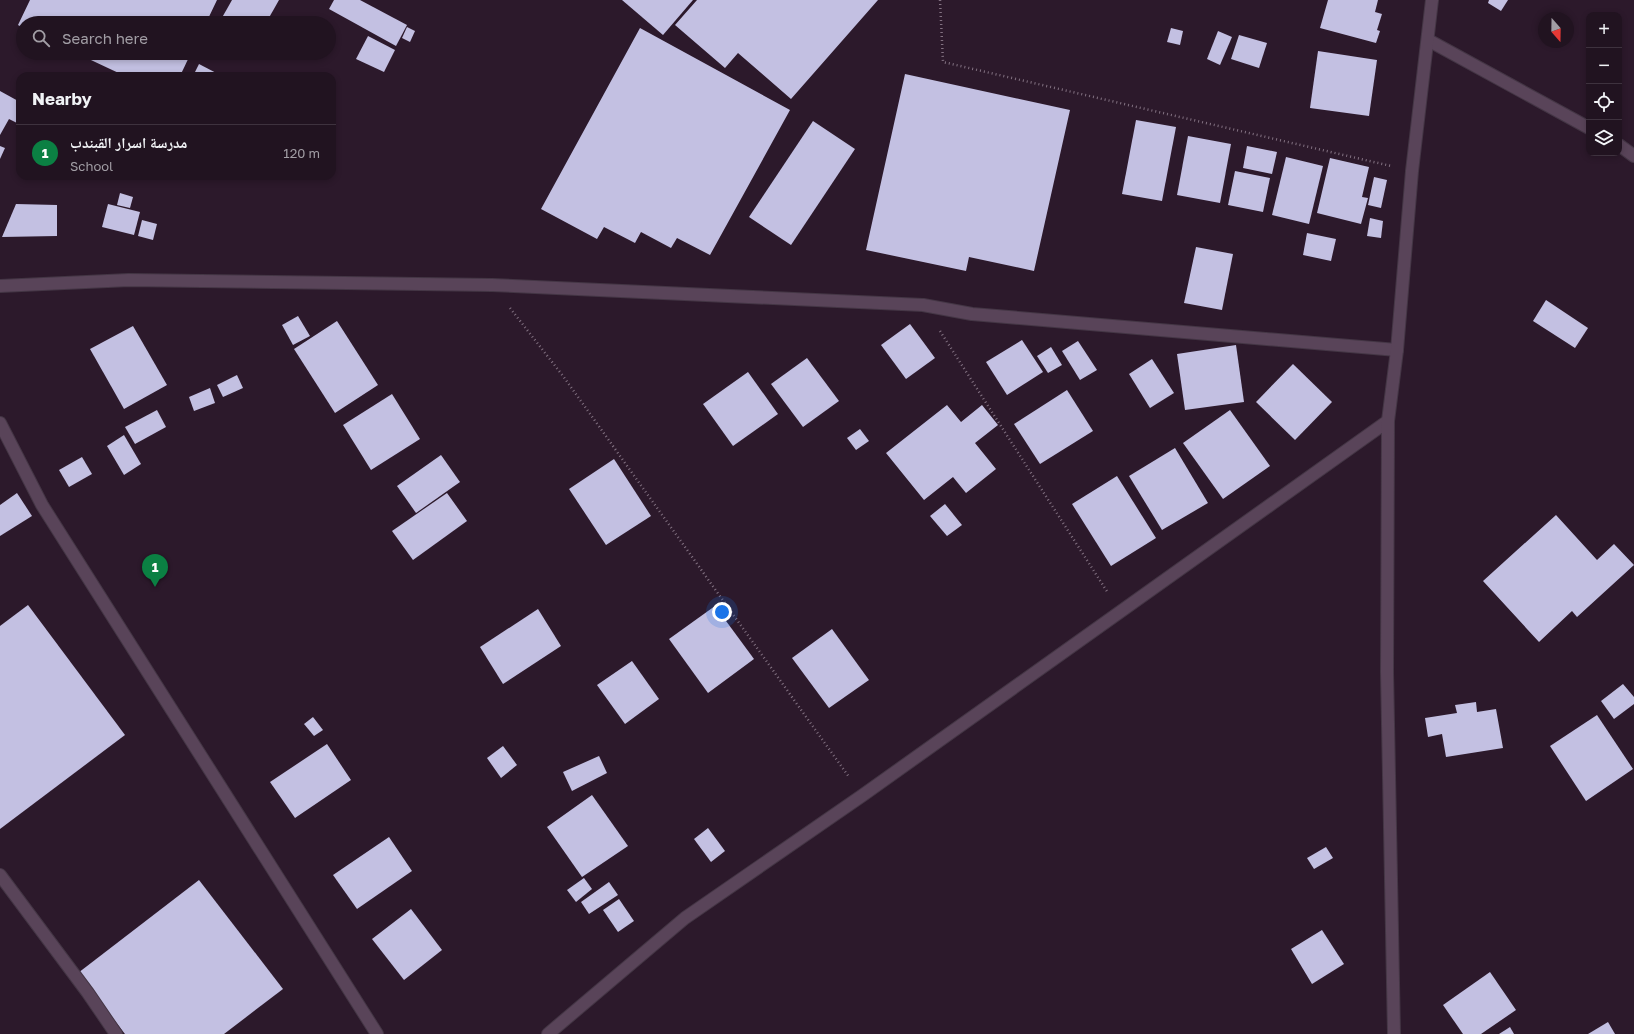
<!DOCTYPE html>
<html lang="en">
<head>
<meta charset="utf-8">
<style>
	:root { --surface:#211320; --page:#2d202d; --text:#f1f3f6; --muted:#a29ea5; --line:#3e323e; --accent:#0b8043 }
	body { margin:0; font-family:"Golos Text","Noto Naskh Arabic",sans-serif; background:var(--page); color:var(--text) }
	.controls { position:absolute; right:12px; top:12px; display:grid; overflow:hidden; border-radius:8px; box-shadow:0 2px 6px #0003 }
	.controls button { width:36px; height:36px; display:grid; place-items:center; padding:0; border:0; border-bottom:1px solid var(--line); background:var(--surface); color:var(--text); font:20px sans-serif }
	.compass { position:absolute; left:1538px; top:12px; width:36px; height:36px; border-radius:50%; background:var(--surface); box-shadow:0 2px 6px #0003; rotate:160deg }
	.you { position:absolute; left:722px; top:612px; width:14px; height:14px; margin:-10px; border:3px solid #fff; border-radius:50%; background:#1a73e8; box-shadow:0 0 0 6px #1a73e833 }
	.badge { display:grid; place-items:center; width:26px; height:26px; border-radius:50%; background:var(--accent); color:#fff; font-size:13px; font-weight:700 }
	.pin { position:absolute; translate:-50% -33px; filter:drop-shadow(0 1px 2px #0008) }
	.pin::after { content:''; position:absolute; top:21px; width:14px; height:12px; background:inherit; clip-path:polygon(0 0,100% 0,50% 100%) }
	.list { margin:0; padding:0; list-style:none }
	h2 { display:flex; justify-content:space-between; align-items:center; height:52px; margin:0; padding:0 16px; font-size:17px }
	h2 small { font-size:13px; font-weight:400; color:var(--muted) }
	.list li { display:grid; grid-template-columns:26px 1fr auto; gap:12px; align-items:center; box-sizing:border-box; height:56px; padding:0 16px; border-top:1px solid var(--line) }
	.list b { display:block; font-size:15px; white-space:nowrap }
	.list p { margin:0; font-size:13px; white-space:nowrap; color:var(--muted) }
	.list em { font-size:13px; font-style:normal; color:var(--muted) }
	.icon { flex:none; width:22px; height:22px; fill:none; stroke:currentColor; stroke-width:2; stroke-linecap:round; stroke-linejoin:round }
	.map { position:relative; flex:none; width:1634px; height:1034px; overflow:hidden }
	.search { position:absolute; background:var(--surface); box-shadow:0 2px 6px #0003; left:16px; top:16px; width:320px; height:44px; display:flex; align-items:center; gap:10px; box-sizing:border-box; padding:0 14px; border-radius:22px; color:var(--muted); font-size:15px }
	.panel { position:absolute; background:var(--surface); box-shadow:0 2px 6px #0003; left:16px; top:72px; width:320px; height:108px; border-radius:12px }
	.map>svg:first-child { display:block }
	.building { fill:#c3c0e2 }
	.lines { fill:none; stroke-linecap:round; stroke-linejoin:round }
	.minor-casing { stroke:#443645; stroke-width:14 }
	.path { stroke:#837282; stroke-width:2.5; stroke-dasharray:1 3; stroke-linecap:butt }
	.minor { stroke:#594459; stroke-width:12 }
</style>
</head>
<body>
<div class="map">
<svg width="1634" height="1034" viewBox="0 0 1634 1034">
	<rect width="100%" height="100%" fill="#2c192b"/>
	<g class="building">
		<path d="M30 0H217L206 23H23V28L18 25Z"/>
		<path d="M232 0H279L266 23H219Z"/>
		<path d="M334 0H360L407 25 396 46 329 9Z"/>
		<path d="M622 0H693L663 35Z"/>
		<path d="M697 0H878L791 99 738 53 725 68 675 25Z"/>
		<path d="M1328 0H1378L1375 12 1382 14 1377 30 1380 31 1376 43 1320 28Z"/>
		<path d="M1489 0H1508L1501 11 1488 3Z"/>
		<path d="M407 27 415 31 410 42 402 38Z"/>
		<path d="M640 28 790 110 710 255 677 238 671 248 641 232 635 243 604 227 597 239 541 209Z"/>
		<path d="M1171 28 1183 31 1180 45 1167 42Z"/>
		<path d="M1218 31 1232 37 1220 65 1207 59Z"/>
		<path d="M1239 35 1267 43 1259 68 1231 59Z"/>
		<path d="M368 36 395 50 384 72 356 59Z"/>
		<path d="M1318 51 1377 60 1369 116 1310 108Z"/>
		<path d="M76 53H191L180 76H125Z"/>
		<path d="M199 64 222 76H193Z"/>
		<path d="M905 74 1070 110 1034 271 969 257 966 271 866 250Z"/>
		<path d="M0 91 20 102V118L17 123 9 119 0 135Z"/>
		<path d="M1136 120 1176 127 1162 201 1122 194Z"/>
		<path d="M813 121 855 149 791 245 749 217Z"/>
		<path d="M1188 136 1231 144 1220 203 1177 195Z"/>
		<path d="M0 146 5 148 0 159Z"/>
		<path d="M1247 146 1277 152 1272 174 1243 168Z"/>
		<path d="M1286 157 1323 166 1309 224 1272 215Z"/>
		<path d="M1330 158 1369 167 1362 197 1368 198 1361 224 1317 213Z"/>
		<path d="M1235 171 1270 178 1263 212 1228 205Z"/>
		<path d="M1374 177 1387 180 1381 208 1368 205Z"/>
		<path d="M120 193 133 197 130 208 117 205Z"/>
		<path d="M16 204 57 205V236L2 237Z"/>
		<path d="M108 204 140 212 134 235 102 227Z"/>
		<path d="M1370 218 1383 221 1381 238 1367 236Z"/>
		<path d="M142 220 157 224 153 240 138 236Z"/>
		<path d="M1307 233 1336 239 1331 261 1303 255Z"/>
		<path d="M1196 247 1233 254 1222 310 1184 303Z"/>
		<path d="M1546 300 1588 328 1575 348 1533 321Z"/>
		<path d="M298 316 310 336 293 345 282 325Z"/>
		<path d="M337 321 378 385 335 413 294 349Z"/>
		<path d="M910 324 935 358 906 379 881 345Z"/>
		<path d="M133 326 167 385 124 409 90 349Z"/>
		<path d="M1022 340 1043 372 1007 395 986 362Z"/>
		<path d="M1078 341 1097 370 1080 380 1062 351Z"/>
		<path d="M1236 345 1244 402 1185 410 1177 354Z"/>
		<path d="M1051 347 1062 365 1048 373 1037 356Z"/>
		<path d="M807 358 839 401 803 427 771 384Z"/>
		<path d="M1152 359 1174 393 1150 408 1129 374Z"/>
		<path d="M1293 364 1332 402 1295 440 1256 402Z"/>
		<path d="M748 372 778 414 733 446 703 404Z"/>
		<path d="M237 375 243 388 223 397 217 385Z"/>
		<path d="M210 388 215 403 194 411 189 397Z"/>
		<path d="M1067 390 1093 431 1040 464 1014 424Z"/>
		<path d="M392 394 420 439 371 470 343 425Z"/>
		<path d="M947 405 961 422 982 405 998 425 975 443 996 469 966 493 953 477 924 500 886 453Z"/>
		<path d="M157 410 166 427 135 444 125 427Z"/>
		<path d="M1230 410 1270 466 1223 499 1183 443Z"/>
		<path d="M860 429 869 441 856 450 847 438Z"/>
		<path d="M124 435 141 464 124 475 107 446Z"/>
		<path d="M1175 448 1208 503 1162 530 1129 476Z"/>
		<path d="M441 455 460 482 416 513 397 486Z"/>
		<path d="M82 457 92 474 69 487 59 470Z"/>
		<path d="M614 459 651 516 606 545 569 489Z"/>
		<path d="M1117 476 1156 538 1111 566 1072 504Z"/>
		<path d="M17 493 32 516 0 536V505Z"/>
		<path d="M447 493 467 521 413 560 392 531Z"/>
		<path d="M945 504 962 525 947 536 930 516Z"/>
		<path d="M1556 515 1597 560 1614 544 1634 565 1577 617 1572 611 1539 642 1483 581Z"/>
		<path d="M28 605 125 735 0 829V626Z"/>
		<path d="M715 606 754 659 708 693 669 639Z"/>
		<path d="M538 609 561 646 503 684 480 647Z"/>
		<path d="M832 629 869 680 829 708 792 658Z"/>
		<path d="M632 661 659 699 625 724 597 685Z"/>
		<path d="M1623 684 1634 697V704L1614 719 1601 701Z"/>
		<path d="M1476 702 1477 712 1496 709 1503 748 1446 757 1442 734 1428 737 1425 718 1457 713 1455 705Z"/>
		<path d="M1597 715 1633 769 1586 801 1550 746Z"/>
		<path d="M313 717 323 730 314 736 304 724Z"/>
		<path d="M327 744 351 780 295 818 270 782Z"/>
		<path d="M503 746 517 765 501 778 487 758Z"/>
		<path d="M599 756 607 773 572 791 563 772Z"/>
		<path d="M592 795 628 846 582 877 547 827Z"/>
		<path d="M708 828 725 851 711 862 694 839Z"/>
		<path d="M389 837 412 871 357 909 333 875Z"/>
		<path d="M1326 847 1333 858 1314 869 1307 858Z"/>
		<path d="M584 878 592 889 576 902 567 890Z"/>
		<path d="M199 880 283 989 224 1034H125L78 973Z"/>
		<path d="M609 882 618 895 589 914 581 902Z"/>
		<path d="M619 899 634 921 618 932 603 910Z"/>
		<path d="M411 909 442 950 404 980 372 939Z"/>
		<path d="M1322 930 1344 964 1312 984 1291 949Z"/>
		<path d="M1490 972 1516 1010 1481 1034H1463L1443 1005Z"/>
		<path d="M1608 1022 1615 1034H1588Z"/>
		<path d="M1510 1027 1514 1034H1499Z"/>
	</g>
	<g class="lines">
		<defs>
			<g id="minor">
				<path d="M1428 40 1589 128"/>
				<path d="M1619 145 1634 156"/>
				<path d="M0 286 129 280 492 285 923 305 972 314 1397 350"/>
				<path d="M0 423 42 505 377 1034"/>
				<path d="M0 875 88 993 116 1034"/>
				<path d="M548 1034 685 918 863 795 1388 421"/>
				<path d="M1394 1034 1387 672 1388 421 1397 350 1412 171 1432 0"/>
			</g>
		</defs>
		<use href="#minor" class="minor-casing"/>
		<g class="path">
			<path d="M940 0 943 62 1391 166"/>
			<path d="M510 308 563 376 849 777"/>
			<path d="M940 331 1108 593"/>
		</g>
		<use href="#minor" class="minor"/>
	</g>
</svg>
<div class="controls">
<button>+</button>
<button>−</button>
<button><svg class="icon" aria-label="locate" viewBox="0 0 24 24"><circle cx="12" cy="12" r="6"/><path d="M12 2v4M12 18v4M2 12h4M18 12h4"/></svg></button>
<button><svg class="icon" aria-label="layers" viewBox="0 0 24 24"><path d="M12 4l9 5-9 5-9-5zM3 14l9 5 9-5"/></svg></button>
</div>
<svg class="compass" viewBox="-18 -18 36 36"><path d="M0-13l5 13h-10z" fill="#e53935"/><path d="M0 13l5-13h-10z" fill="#a29ea5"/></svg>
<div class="you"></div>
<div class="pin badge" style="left:155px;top:587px">1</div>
<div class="search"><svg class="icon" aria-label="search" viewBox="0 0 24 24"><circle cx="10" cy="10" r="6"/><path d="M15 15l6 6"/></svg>Search here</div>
<section class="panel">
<h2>Nearby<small></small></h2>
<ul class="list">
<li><span class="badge">1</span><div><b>مدرسة اسرار القبندب</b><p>School</p></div><em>120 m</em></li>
</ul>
</section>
</div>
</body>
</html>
